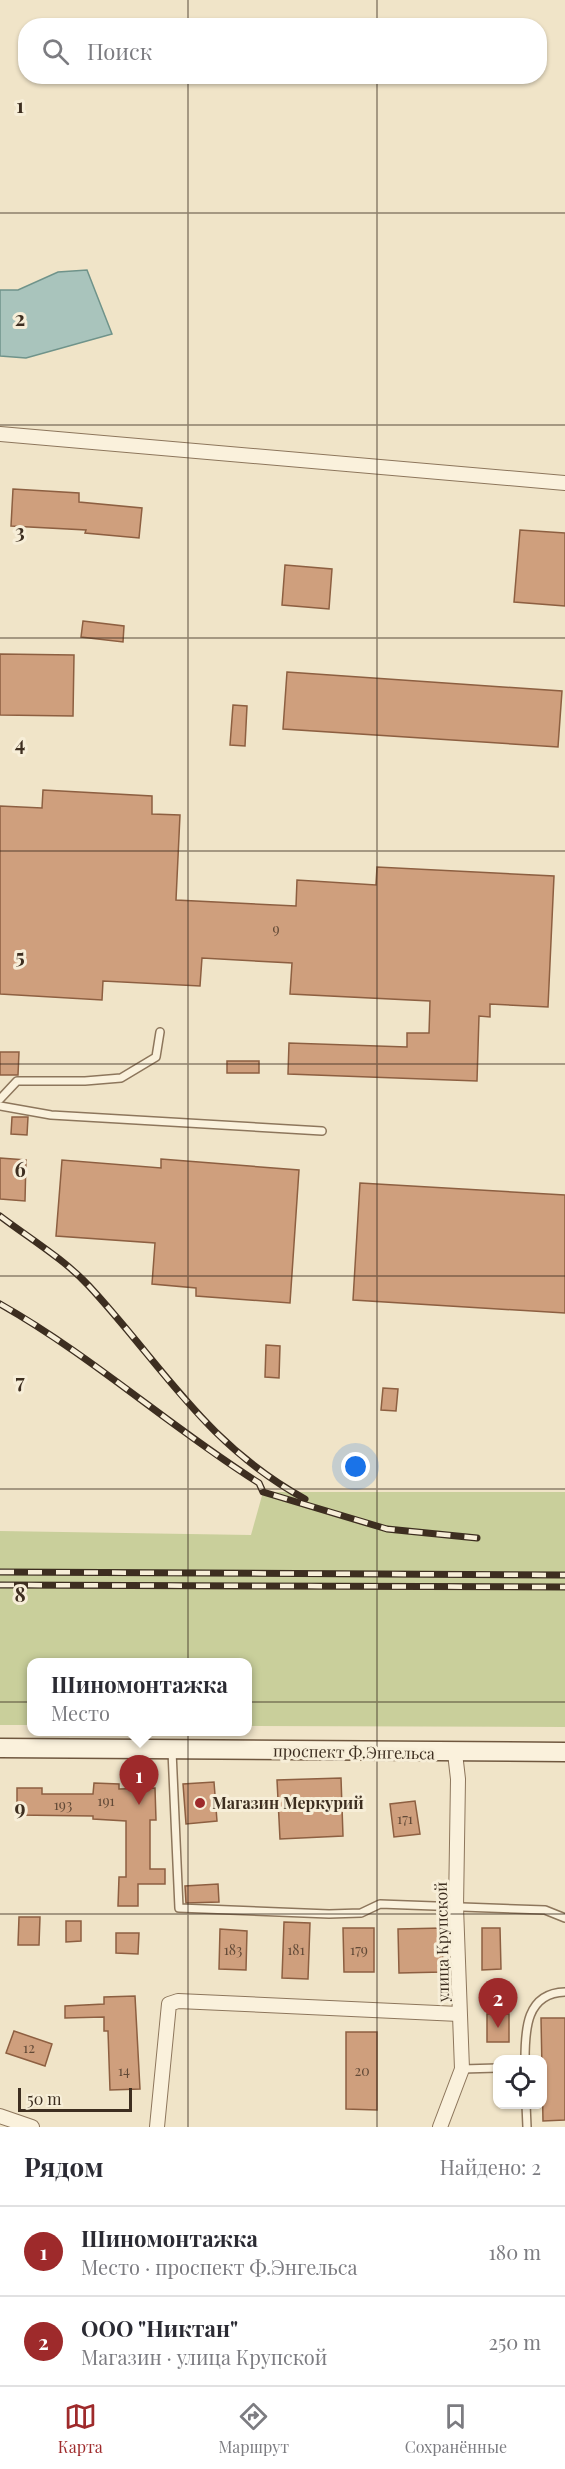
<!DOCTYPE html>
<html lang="ru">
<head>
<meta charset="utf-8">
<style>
	:root { --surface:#fff; --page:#f7f7f7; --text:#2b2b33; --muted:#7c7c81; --line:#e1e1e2; --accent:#9e2a2b }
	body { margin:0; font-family:"Playfair Display",serif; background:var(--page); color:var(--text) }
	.controls { position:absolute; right:18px; bottom:18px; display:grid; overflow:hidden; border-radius:12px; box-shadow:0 2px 4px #0004 }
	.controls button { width:54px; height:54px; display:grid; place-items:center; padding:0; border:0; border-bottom:2px solid var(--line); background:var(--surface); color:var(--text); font:30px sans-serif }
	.scale { position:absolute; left:18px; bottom:15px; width:114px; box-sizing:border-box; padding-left:6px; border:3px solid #3d2e20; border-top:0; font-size:16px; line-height:21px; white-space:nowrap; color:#3d2e20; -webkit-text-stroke:4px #f7eed8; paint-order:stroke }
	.you { position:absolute; left:356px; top:1467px; width:21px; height:21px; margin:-15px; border:4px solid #fff; border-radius:50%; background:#1a73e8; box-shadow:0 0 0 9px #1a73e833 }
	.badge { display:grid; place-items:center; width:39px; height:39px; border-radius:50%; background:var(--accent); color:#fff; font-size:20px; font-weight:700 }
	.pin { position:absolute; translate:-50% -50px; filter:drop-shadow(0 2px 3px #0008) }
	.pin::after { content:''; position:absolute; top:32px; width:21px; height:18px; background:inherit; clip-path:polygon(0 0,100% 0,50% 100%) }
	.popup { position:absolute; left:27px; top:1658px; width:225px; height:78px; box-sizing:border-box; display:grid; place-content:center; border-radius:12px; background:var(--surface); filter:drop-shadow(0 2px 4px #0005); font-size:20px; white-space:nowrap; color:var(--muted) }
	.popup b { font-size:22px; color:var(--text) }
	.popup::after { content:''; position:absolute; left:50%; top:100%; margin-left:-12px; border:12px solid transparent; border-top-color:var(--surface) }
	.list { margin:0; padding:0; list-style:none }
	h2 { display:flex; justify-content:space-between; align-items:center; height:78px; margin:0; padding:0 24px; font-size:26px }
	h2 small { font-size:20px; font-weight:400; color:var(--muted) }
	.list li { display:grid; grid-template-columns:39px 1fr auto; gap:18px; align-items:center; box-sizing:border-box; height:90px; padding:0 24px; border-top:2px solid var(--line) }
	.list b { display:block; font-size:22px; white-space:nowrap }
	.list p { margin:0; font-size:20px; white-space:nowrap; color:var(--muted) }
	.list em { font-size:20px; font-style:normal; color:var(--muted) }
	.icon { flex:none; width:33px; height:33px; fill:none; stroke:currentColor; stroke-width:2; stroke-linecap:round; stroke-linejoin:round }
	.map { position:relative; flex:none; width:565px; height:2127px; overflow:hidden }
	.search { position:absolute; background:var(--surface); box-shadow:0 2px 4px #0004; left:18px; right:18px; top:18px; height:66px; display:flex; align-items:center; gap:15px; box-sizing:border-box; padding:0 21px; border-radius:24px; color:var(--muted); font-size:22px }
	.sheet { height:258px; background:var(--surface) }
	nav { display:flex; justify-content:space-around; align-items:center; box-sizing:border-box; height:84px; border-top:2px solid var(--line); background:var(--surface); font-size:16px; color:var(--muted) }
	nav a { display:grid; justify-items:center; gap:3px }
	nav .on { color:var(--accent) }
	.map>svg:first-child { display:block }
	.green { fill:#c9cf9b }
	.water { fill:#a9c4bc; stroke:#6f938a; stroke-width:1.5 }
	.building { fill:#cf9f7d; stroke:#8d5f41; stroke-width:1.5 }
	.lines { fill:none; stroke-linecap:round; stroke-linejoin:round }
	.lane-casing { stroke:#8d765c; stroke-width:10 }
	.street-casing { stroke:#8d765c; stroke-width:16 }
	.secondary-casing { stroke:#6f573f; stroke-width:21 }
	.lane { stroke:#faf1dc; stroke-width:7 }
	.street { stroke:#faf1dc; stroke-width:14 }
	.secondary { stroke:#faf1dc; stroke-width:18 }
	.rail-casing { stroke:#3d2e20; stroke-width:7 }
	.rail { stroke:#f7eed8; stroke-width:4.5; stroke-dasharray:14; stroke-linecap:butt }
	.grid { fill:none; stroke:#3d2e20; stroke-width:1.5; stroke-opacity:0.55 }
	.poi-dot { fill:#9e2a2b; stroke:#f7eed8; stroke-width:2 }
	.labels { text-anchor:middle; stroke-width:6; stroke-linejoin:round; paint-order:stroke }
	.number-label { font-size:14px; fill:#624a37 }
	.street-label { font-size:16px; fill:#3d2e20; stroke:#f7eed8 }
	.poi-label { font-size:16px; font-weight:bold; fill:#3d2e20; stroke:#f7eed8; text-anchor:start }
	.grid-label { font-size:20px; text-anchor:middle; font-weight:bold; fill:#3d2e20; stroke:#f7eed8; stroke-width:6; stroke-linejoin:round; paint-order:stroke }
</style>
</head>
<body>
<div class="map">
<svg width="565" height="2127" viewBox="0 0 565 2127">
	<rect width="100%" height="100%" fill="#f0e4c8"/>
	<path class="green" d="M263 1492H565V1727L247 1726V1662H31V1725H0V1531L251 1535Z"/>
	<path class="water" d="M87 270 112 334 26 358 0 356V290H18L58 272Z"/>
	<g class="building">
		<path d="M13 489 79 493V502L142 508 139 538 85 533 86 530 11 526Z"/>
		<path d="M520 530 565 533V606L514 602Z"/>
		<path d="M285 565 332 569 329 609 282 605Z"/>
		<path d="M83 621 124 626 123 642 81 637Z"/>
		<path d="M0 654 74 655 73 716 0 715Z"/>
		<path d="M287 672 562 691 558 747 283 729Z"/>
		<path d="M233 705 247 706 245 746 230 745Z"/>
		<path d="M43 790 152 796V814L180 815 176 900 296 906 297 880 376 885 377 867 554 876 548 1007 490 1004V1017L479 1016 477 1081 288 1074 289 1043 407 1047V1033H429L430 1001 290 994 292 963 202 958 200 986 103 981 102 1000 0 994V806L42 808Z"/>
		<path d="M0 1052H19L18 1075H0Z"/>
		<rect x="227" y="1061" width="32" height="12"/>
		<path d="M12 1117H28L27 1135 11 1134Z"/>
		<path d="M0 1158 26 1160 25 1201 0 1199Z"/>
		<path d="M161 1159 299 1170 290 1303 196 1296V1288L152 1284 155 1243 56 1236 62 1160 161 1168Z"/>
		<path d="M360 1183 565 1195V1313L353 1300Z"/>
		<path d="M266 1345 280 1346 279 1378 265 1377Z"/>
		<path d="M383 1388 398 1389 396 1411 381 1410Z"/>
		<path d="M341 1778 343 1836 280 1839 277 1780Z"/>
		<path d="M214 1782 217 1821 186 1824 183 1784Z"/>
		<path d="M94 1783 119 1784V1789L155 1788 156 1820H150V1869H165V1884H138V1906H118L119 1877H126V1821L93 1819V1816L17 1815V1788H42V1794H93Z"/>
		<path d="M415 1801 420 1834 394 1837 390 1804Z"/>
		<path d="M218 1884 219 1902 186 1903 185 1886Z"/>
		<path d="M19 1917H40L39 1945H18Z"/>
		<path d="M66 1921H81V1941L66 1942Z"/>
		<path d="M284 1922 310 1923 308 1979 282 1978Z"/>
		<path d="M343 1928H374V1972H344Z"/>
		<path d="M442 1928 443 1972 399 1973 398 1929Z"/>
		<path d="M482 1928H500L501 1969 482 1970Z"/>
		<path d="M220 1929 247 1931 246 1970 219 1969Z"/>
		<path d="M116 1933H139L138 1954 116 1953Z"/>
		<path d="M135 1996 140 2089 110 2090 108 2031H104V2017L65 2018V2006L104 2004V1997Z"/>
		<rect x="487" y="2014" width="22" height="28"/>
		<path d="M541 2018H565V2120L543 2121Z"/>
		<path d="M14 2031 52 2044 45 2066 6 2053Z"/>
		<path d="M346 2032H377V2110L346 2109Z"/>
	</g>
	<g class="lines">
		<defs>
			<g id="lane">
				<path d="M0 1099 17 1081H85L121 1078 156 1057 160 1032"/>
				<path d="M0 1106 51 1115 322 1131"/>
				<path d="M172 1751 179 1908 329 1914 361 1913 380 1904 545 1910 565 1918"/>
				<path d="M525 2060C525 2030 526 1993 565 1992"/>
				<path d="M462 2069 498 2068"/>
				<path d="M526 2104 527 2127"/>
			</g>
			<g id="street">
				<path d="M0 434 565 483"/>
				<path d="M0 2116 32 2127"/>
				<path d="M157 2127 169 2004 178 2001 459 2014"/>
				<path d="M440 2127 462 2069 456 1907 458 1779 455 1753"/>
			</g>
			<path id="secondary" d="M0 1748 565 1752"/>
		</defs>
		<use href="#lane" class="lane-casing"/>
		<use href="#street" class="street-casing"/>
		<use href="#secondary" class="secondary-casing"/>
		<use href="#lane" class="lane"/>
		<use href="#street" class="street"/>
		<use href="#secondary" class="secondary"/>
		<defs>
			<g id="rail">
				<path d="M0 1216C29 1238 64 1259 89 1286 163 1366 205 1444 305 1499"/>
				<path d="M0 1304C92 1356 170 1427 259 1483L263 1492 387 1529 477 1538"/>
				<path d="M0 1572 565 1575"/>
				<path d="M0 1585 565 1587"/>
			</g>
		</defs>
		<use href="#rail" class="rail-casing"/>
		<use href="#rail" class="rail"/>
	</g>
	<path class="grid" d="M188 0V26M377 0V26M188 76V2127M377 76V2127M0 213H565M0 425H565M0 638H565M0 851H565M0 1064H565M0 1276H565M0 1489H565M0 1702H565M0 1914H565"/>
	<circle class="poi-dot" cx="200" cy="1803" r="6"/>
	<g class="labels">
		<g class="number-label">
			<text x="276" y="934">9</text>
			<text x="106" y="1806">191</text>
			<text x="63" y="1810">193</text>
			<text x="405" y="1824">171</text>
			<text x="233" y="1955">183</text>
			<text x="296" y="1955">181</text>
			<text x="359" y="1955">179</text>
			<text x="29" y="2053">12</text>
			<text x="124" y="2076">14</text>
			<text x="362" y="2076">20</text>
		</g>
		<g class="street-label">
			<text transform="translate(354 1752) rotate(1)" y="6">проспект Ф.Энгельса</text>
			<text transform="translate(442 1942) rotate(-91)" y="6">улица Крупской</text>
		</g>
		<g class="poi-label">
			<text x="212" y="1809">Магазин Меркурий</text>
		</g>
	</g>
	<g class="grid-label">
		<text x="20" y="113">1</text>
		<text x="20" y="326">2</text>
		<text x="20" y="539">3</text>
		<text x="20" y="751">4</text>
		<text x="20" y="964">5</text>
		<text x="20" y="1177">6</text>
		<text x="20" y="1389">7</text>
		<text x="20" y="1602">8</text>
		<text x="20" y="1815">9</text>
	</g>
</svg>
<div class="controls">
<button><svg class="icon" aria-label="locate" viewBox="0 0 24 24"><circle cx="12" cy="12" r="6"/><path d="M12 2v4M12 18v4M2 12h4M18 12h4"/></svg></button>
</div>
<div class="scale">50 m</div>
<div class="you"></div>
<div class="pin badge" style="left:139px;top:1805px">1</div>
<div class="popup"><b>Шиномонтажка</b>Место</div>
<div class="pin badge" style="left:498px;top:2028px">2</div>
<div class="search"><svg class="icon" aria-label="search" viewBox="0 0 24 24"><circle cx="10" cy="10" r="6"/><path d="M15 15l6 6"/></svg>Поиск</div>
</div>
<section class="sheet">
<h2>Рядом<small>Найдено: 2</small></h2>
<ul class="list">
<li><span class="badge">1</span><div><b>Шиномонтажка</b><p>Место · проспект Ф.Энгельса</p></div><em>180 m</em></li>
<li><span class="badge">2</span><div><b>ООО &quot;Никтан&quot;</b><p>Магазин · улица Крупской</p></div><em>250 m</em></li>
</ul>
</section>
<nav>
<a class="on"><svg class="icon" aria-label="map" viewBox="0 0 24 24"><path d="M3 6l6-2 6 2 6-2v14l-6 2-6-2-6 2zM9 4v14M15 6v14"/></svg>Карта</a>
<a><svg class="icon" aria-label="directions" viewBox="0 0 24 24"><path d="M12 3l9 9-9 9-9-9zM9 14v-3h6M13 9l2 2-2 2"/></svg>Маршрут</a>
<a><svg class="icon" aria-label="saved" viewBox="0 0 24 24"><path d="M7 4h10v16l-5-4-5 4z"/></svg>Сохранённые</a>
</nav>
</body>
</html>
